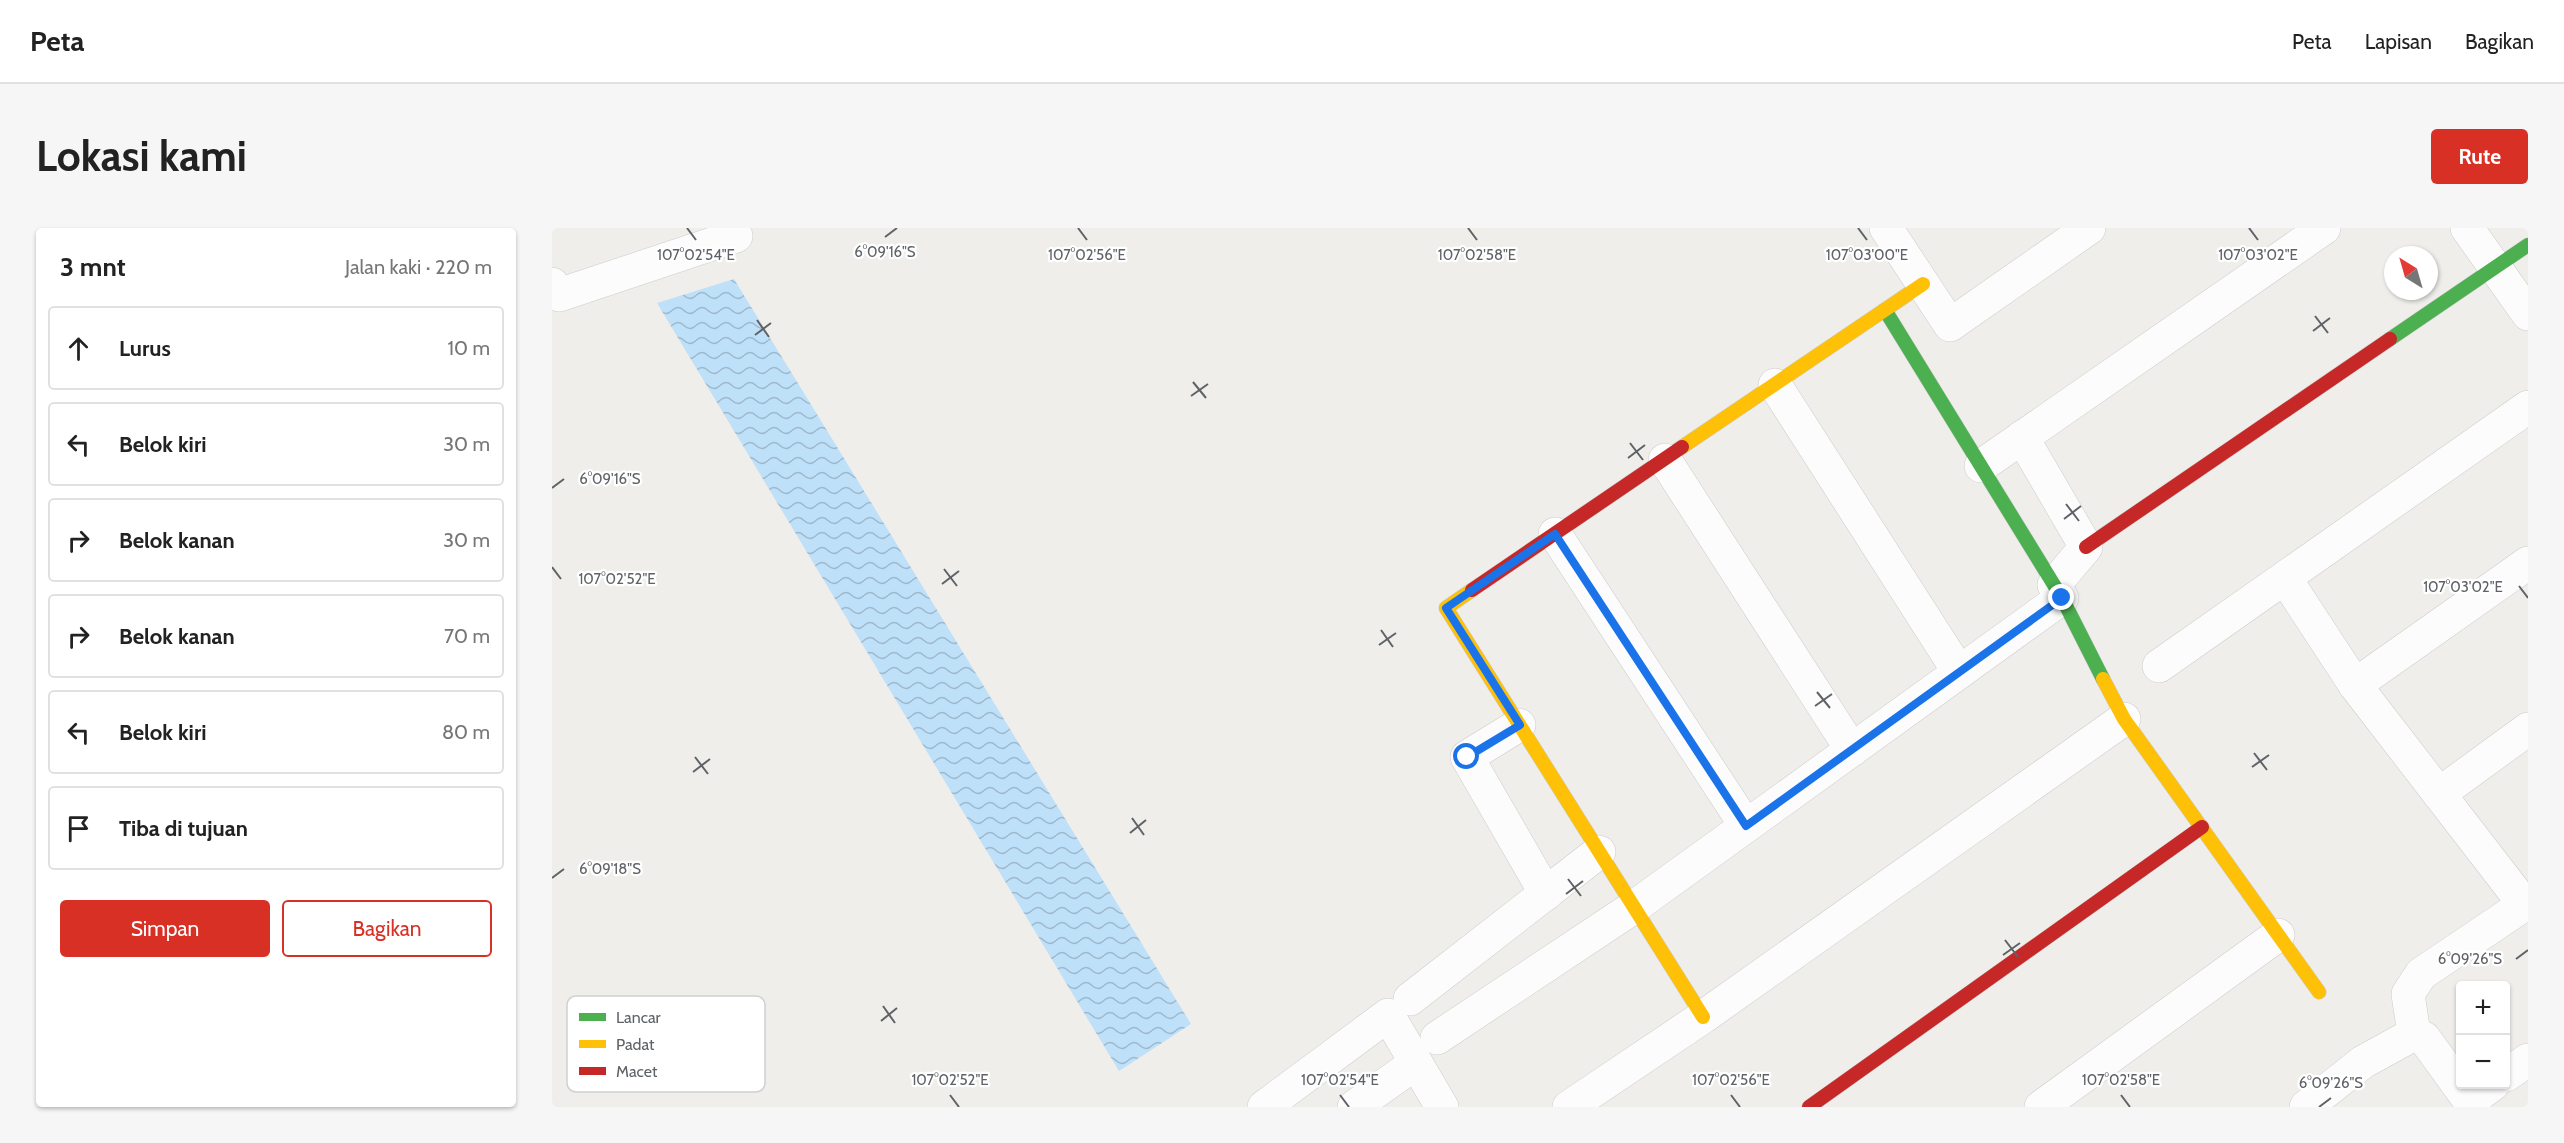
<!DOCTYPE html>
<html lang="id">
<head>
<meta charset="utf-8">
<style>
	:root { --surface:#fff; --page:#f6f6f6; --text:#222; --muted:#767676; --line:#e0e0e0; --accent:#d93025 }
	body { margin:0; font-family:Cabin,sans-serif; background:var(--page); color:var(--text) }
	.controls { position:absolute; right:18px; bottom:18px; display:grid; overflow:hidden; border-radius:6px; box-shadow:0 2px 4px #0004 }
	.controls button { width:54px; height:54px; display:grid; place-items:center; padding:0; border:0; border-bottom:2px solid var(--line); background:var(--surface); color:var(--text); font:30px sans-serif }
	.compass { position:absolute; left:1832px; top:18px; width:54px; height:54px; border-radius:50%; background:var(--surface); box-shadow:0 2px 4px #0004; rotate:323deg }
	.stop { position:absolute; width:18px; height:18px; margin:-14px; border:4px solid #1a73e8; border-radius:50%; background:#fff }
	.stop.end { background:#1a73e8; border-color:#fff; box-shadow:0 2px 6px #0008 }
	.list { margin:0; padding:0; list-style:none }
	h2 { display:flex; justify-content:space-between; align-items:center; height:78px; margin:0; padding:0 24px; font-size:26px }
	h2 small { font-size:20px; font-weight:400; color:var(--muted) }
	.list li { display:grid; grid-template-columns:39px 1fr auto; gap:18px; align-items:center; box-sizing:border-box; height:84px; margin:0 12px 12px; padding:0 12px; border:2px solid var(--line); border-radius:6px }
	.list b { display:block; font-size:22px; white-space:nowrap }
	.list em { font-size:20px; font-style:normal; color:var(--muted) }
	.actions { display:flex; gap:12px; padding:18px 24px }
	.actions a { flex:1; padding:14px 0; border:2px solid var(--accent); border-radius:6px; text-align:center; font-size:21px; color:var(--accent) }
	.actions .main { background:var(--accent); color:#fff }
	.icon { flex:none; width:33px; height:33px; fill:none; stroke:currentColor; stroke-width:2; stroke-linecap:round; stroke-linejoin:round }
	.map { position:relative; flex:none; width:1976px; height:879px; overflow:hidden; border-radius:6px }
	header { display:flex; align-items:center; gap:36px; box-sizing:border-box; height:84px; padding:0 30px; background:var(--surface); border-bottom:2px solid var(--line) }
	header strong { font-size:28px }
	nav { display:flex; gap:33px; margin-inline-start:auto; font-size:21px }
	.intro { display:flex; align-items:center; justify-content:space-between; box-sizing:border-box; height:144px; padding:0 36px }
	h1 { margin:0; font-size:42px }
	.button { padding:15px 27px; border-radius:6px; background:var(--accent); color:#fff; font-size:21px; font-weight:700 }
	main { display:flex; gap:36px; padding:0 36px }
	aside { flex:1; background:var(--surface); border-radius:6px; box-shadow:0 2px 4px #0004 }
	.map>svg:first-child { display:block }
	.water { fill:url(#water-waves) }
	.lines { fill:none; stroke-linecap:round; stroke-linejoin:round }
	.street-casing { stroke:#cbcccc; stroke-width:34 }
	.fast-casing { stroke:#cacacb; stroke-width:15 }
	.slow-casing { stroke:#cacacb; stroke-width:15 }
	.jam-casing { stroke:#cacacb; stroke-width:15 }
	.street { stroke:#fdfcfc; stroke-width:33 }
	.fast { stroke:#4caf50; stroke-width:14 }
	.slow { stroke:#ffc107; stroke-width:14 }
	.jam { stroke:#c62828; stroke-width:14 }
	.route { stroke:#1a73e8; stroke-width:8 }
	.ticks { fill:none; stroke:#5f6368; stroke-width:2 }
	.key { fill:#fff; stroke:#cfd0d2; stroke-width:1.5 }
	.key-label { font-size:16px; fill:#5f6368 }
	.ticks-label { font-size:15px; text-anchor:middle; fill:#5f6368; stroke:#fff; stroke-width:4.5; stroke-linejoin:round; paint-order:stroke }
</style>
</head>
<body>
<header>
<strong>Peta</strong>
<nav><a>Peta</a><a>Lapisan</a><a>Bagikan</a></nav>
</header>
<div class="intro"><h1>Lokasi kami</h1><a class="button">Rute</a></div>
<main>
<aside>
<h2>3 mnt<small>Jalan kaki · 220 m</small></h2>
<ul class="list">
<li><svg class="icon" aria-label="ahead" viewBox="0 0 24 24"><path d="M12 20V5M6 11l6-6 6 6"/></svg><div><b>Lurus</b></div><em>10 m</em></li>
<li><svg class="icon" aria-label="left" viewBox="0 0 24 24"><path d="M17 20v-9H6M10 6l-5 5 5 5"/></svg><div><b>Belok kiri</b></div><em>30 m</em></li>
<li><svg class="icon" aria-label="right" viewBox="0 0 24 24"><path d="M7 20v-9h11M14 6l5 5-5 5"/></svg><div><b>Belok kanan</b></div><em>30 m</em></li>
<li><svg class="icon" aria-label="right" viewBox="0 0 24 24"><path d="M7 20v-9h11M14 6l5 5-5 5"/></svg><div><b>Belok kanan</b></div><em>70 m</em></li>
<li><svg class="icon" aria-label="left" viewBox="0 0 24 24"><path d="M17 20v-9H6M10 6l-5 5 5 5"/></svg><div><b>Belok kiri</b></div><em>80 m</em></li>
<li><svg class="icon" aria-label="arrive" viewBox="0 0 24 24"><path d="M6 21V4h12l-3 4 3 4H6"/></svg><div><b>Tiba di tujuan</b></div></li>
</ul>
<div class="actions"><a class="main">Simpan</a><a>Bagikan</a></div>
</aside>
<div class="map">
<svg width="1976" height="879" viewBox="0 0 1976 879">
	<defs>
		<pattern id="water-waves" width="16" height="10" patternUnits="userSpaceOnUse" patternTransform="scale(1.5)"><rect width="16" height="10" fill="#bfe0f9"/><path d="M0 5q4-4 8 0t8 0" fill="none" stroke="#9eb9cd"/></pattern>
	</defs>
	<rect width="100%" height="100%" fill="#efeeea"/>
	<path class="water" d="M182 51 639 796 567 843 105 75Z"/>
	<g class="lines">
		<defs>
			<g id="street">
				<path d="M1334 0 1398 97 1537 0"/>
				<path d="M1915 0 1976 86"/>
				<path d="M0 56 7 67 184 8"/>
				<path d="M1223 157 1407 444"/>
				<path d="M1470 209 1534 319 1502 357"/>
				<path d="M1113 232 1300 522"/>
				<path d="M1429 238 1772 0"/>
				<path d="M1003 306 1194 598"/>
				<path d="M1733 350 1803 457 1972 676"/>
				<path d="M1607 438 1976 179"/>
				<path d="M1803 457 1976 335"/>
				<path d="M967 497 915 529 994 666"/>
				<path d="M1887 566 1976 501"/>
				<path d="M858 771 1047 624"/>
				<path d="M1862 806 1856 766 1869 746 1976 674"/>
				<path d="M885 810 1082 679 1510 370"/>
				<path d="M1954 847 1976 832"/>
				<path d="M1918 873 1941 856"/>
				<path d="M712 879 836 787 890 879"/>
				<path d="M802 879 864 835"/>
				<path d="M1017 879 1151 789 1572 491"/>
				<path d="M1489 879 1726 707"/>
				<path d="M1754 879 1811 834 1862 806 1872 810 1922 879"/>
			</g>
			<g id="fast">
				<path d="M1333 82 1510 370 1551 451"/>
				<path d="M1838 111 1976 17"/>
			</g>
			<g id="slow">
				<path d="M1130 219 1371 56"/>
				<path d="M920 362 894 380 1151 789"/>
				<path d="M1551 451 1572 491 1767 764"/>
			</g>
			<g id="jam">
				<path d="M1534 319 1838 111"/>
				<path d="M920 362 1130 219"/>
				<path d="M1257 879 1650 599"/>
			</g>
		</defs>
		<use href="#street" class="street-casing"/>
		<use href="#fast" class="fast-casing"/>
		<use href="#slow" class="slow-casing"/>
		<use href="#jam" class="jam-casing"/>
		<use href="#street" class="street"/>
		<use href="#fast" class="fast"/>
		<use href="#slow" class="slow"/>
		<use href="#jam" class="jam"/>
	</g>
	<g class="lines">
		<path class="route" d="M915 529 968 497 894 380 1003 306 1194 598 1510 370"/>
	</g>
	<path class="ticks" d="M135 0 144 12M526 0 535 12M916 0 925 12M1306 0 1315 12M1697 0 1706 12M333 9 345 0M1763 88 1776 105M205 92 217 109M1761 103 1778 90M203 107 219 95M641 154 654 170M639 168 656 156M1078 215 1091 232M1076 230 1093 217M0 260 12 251M1514 276 1527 293M1512 291 1529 278M0 339 9 351M392 341 405 358M390 356 407 343M1967 358 1976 370M829 402 841 419M827 417 844 405M1265 464 1278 480M1263 478 1280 466M1702 525 1715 542M143 529 156 546M1700 539 1717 527M141 544 158 531M580 590 592 607M578 605 594 592M0 650 12 641M1016 651 1029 668M1014 666 1031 653M1453 712 1466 729M1451 727 1468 715M1964 731 1976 722M331 778 343 795M329 793 345 780M398 867 407 879M788 867 797 879M1179 867 1188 879M1569 867 1578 879M1767 879 1779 870"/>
	<rect x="15" y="768" width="198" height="96" rx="9" class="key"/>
	<rect x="27" y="785" width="27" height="8" fill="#4caf50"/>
	<rect x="27" y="812" width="27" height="8" fill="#ffc107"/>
	<rect x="27" y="839" width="27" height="8" fill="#c62828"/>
	<g class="key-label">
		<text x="64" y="795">Lancar</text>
		<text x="64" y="822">Padat</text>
		<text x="64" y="849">Macet</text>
	</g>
	<g class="ticks-label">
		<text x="333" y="29">6°09'16"S</text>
		<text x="144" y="32">107°02'54"E</text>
		<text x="535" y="32">107°02'56"E</text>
		<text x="925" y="32">107°02'58"E</text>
		<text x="1315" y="32">107°03'00"E</text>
		<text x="1706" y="32">107°03'02"E</text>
		<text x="58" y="256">6°09'16"S</text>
		<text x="65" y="356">107°02'52"E</text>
		<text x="1911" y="364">107°03'02"E</text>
		<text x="58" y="646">6°09'18"S</text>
		<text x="1918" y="736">6°09'26"S</text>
		<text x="398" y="857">107°02'52"E</text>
		<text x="788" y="857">107°02'54"E</text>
		<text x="1179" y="857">107°02'56"E</text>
		<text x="1569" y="857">107°02'58"E</text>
		<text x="1779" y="860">6°09'26"S</text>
	</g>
</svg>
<div class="controls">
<button>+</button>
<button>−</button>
</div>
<svg class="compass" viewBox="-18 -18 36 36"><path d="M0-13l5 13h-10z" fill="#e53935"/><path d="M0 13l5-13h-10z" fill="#767676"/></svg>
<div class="stop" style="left:915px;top:529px"></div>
<div class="stop end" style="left:1510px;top:370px"></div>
</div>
</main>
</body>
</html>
